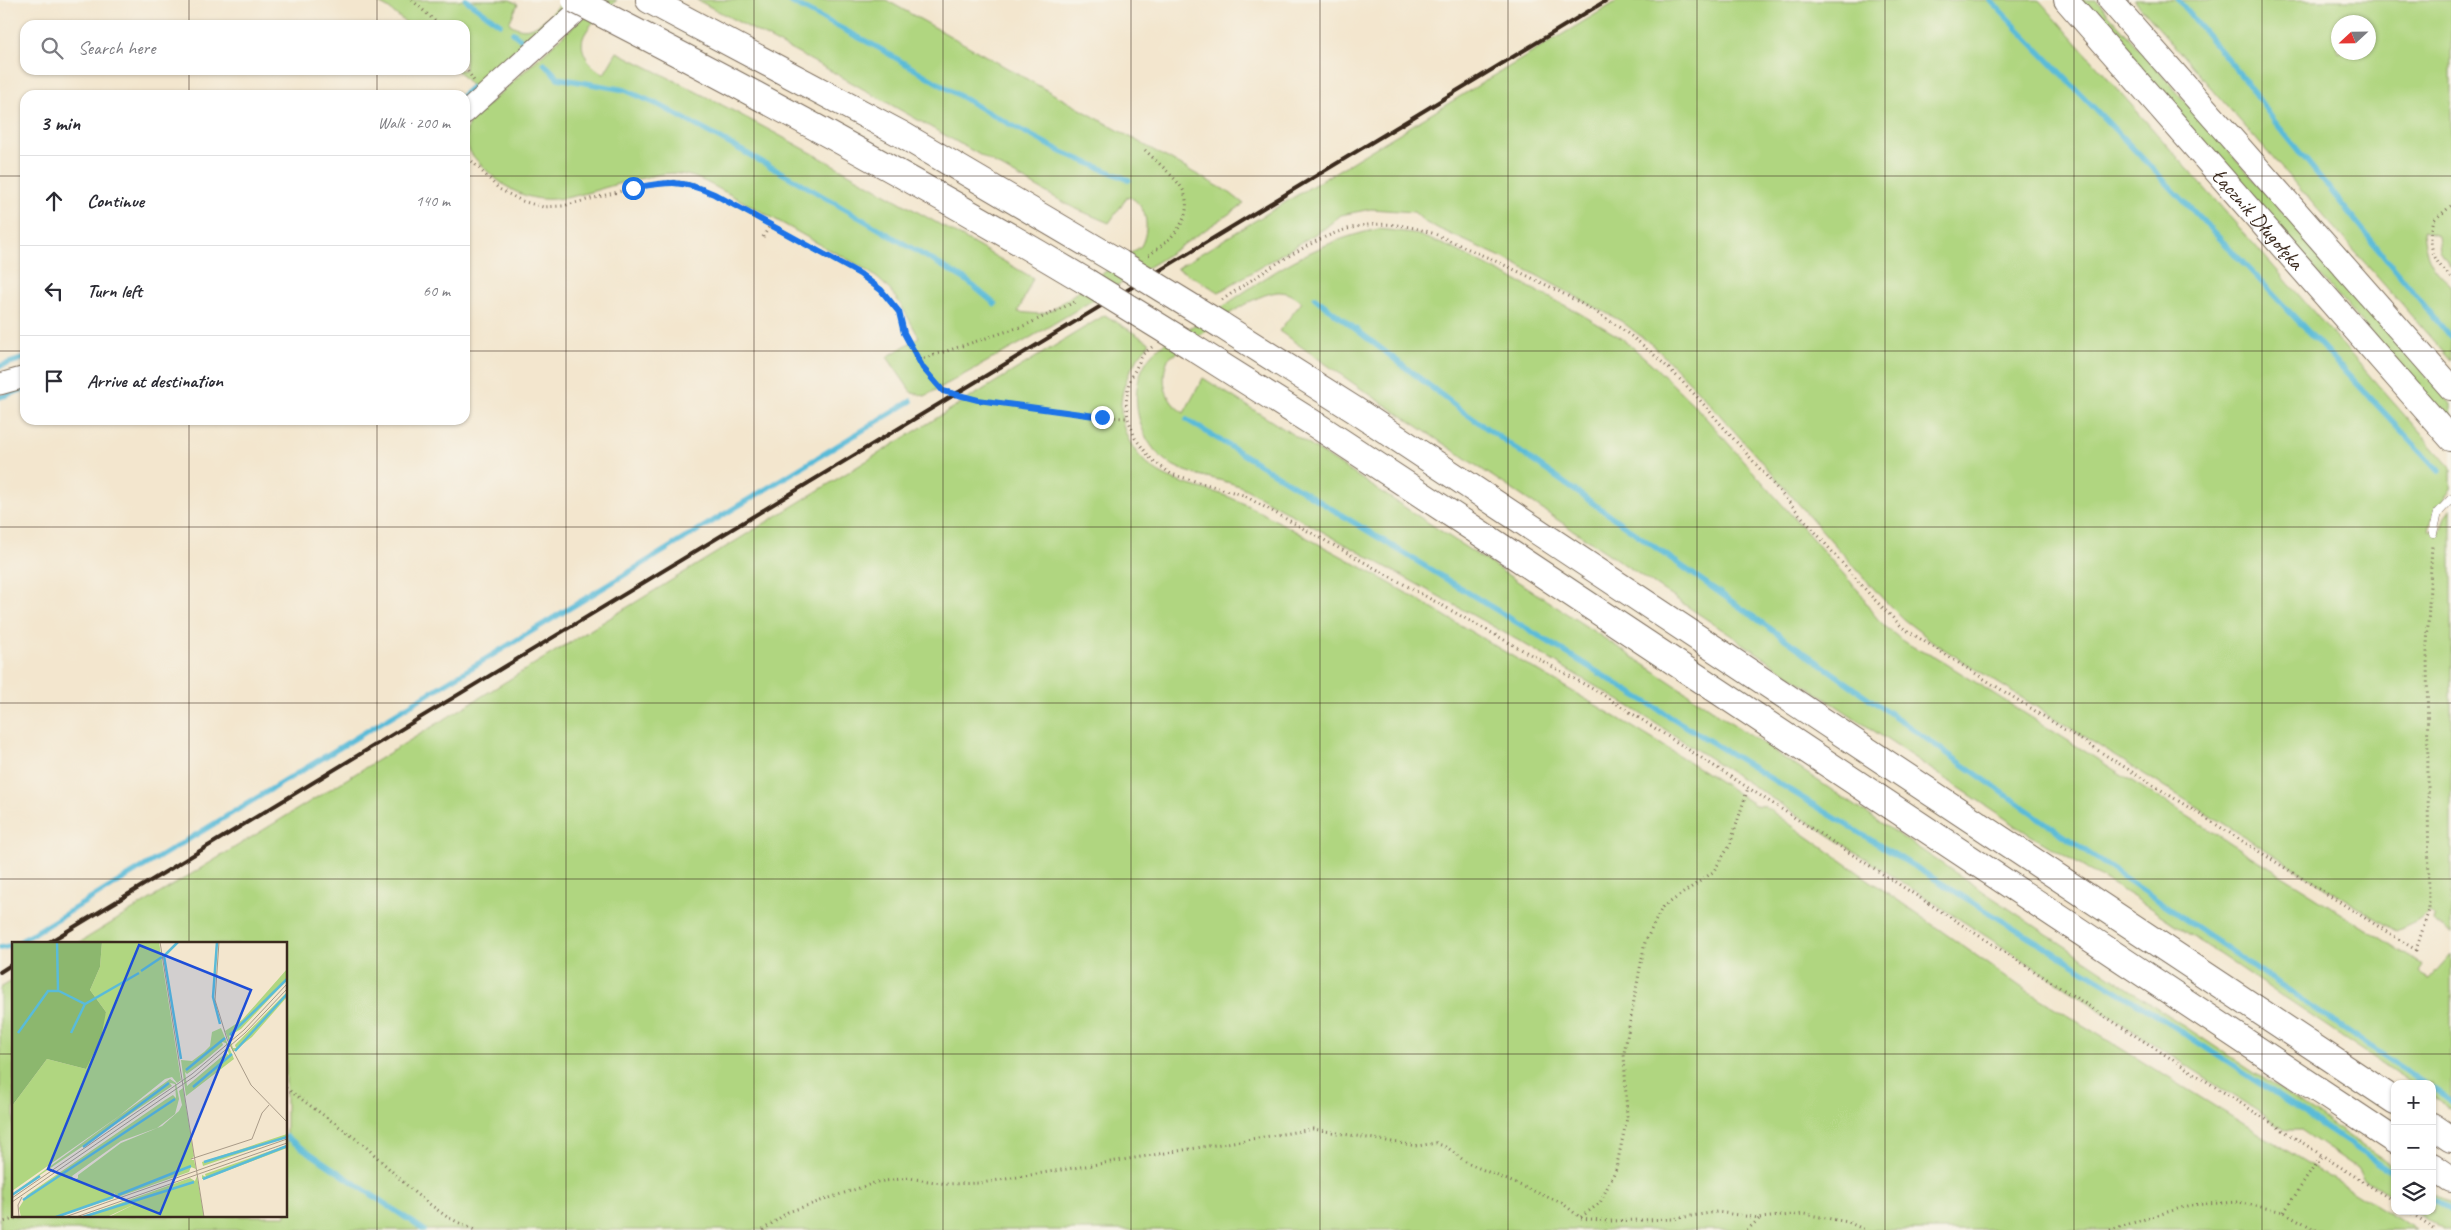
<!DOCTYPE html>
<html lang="en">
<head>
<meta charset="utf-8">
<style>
	:root { --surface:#fff; --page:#f7f7f7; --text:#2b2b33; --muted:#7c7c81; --line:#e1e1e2 }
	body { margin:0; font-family:Caveat,sans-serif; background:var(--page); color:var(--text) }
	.controls { position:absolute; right:15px; bottom:15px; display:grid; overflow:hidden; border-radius:10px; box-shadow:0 1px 4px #0004 }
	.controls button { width:45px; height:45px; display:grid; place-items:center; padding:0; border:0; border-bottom:1px solid var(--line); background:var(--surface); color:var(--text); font:25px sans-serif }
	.compass { position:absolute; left:2331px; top:15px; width:45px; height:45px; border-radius:50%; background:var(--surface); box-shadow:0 1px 4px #0004; rotate:248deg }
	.stop { position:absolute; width:15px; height:15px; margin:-11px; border:4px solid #1a73e8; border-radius:50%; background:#fff }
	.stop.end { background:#1a73e8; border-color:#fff; box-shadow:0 1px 5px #0008 }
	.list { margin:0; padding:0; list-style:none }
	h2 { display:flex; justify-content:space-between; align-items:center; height:65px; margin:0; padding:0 20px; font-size:21px }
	h2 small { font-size:16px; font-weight:400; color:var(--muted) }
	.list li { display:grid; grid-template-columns:32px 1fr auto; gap:15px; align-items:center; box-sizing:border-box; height:90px; padding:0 20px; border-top:1px solid var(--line) }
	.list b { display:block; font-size:19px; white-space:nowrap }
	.list em { font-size:16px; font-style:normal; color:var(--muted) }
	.icon { flex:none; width:28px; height:28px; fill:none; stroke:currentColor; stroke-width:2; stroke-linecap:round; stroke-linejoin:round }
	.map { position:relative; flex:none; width:2451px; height:1230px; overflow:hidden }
	.search { position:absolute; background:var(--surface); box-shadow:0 1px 4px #0004; left:20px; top:20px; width:450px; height:55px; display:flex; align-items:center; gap:12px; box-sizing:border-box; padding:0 18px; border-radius:15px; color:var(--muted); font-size:19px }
	.panel { position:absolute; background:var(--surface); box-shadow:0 1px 4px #0004; left:20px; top:90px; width:450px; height:335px; border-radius:15px }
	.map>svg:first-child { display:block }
	.green { fill:#b0d680; stroke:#76804f; fill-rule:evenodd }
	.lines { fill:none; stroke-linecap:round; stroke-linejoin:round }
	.stream { stroke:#5abbd8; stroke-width:5.5 }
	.lane-casing { stroke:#7b6c5c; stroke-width:9 }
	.secondary-casing { stroke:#7b6c5c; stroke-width:23 }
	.primary-casing { stroke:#7b6c5c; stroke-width:26 }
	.highway-casing { stroke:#7b6c5c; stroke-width:28 }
	.path { stroke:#7b6c5c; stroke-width:3; stroke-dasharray:1 4; stroke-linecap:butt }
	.lane { stroke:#fff; stroke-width:8 }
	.secondary { stroke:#fff; stroke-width:21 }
	.primary { stroke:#fff; stroke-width:24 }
	.highway { stroke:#fff; stroke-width:26 }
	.rail { stroke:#3b2a1e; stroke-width:4 }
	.highway-bridge-casing { stroke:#7b6c5c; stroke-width:28; stroke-linecap:butt }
	.highway-bridge { stroke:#fff; stroke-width:26 }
	.route { stroke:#1a73e8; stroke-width:6 }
	.grid { fill:none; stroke:#3b2a1e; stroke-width:1; stroke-opacity:0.55 }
	.labels { text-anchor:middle; stroke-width:5; stroke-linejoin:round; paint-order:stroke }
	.street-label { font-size:21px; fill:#3b2a1e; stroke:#f7f3e8 }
	.inset-river { fill:none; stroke:#5abbd8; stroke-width:2.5 }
	.inset-road { fill:none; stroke:#a99b88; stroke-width:1 }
	.view { fill:#1d4ed8; fill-opacity:0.15; stroke:#1d4ed8; stroke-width:2.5 }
	.inset-edge { fill:none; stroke:#3b2a1e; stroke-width:2.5 }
</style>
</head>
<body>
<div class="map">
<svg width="2451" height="1230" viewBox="0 0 2451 1230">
	<rect width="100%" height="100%" fill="#f7f3e8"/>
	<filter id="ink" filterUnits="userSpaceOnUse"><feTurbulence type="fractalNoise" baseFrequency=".02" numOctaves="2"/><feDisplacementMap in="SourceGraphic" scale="10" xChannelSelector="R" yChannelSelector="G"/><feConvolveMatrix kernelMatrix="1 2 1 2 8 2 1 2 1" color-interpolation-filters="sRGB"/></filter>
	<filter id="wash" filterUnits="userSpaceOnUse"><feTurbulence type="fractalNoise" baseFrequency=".0096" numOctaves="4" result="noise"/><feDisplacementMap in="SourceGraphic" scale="20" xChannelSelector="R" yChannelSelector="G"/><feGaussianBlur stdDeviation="1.12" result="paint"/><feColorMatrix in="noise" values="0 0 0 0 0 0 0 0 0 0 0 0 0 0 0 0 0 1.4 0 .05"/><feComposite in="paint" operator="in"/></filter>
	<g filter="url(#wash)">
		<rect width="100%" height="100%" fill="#f3e6ce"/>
		<g class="green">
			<path d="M373 0H510L518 4 509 23C531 40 550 15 564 0H579L477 92 457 70H465V25H409L388 8Z"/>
			<path d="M602 0H617C607 10 593 20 586 32 575 48 590 67 604 74L617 52C759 121 896 199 1033 278L1018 312 1039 314 1052 310 1141 246C1150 229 1148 205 1128 196L1109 223 1072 207 833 72 697 0H886L1230 193 1244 204 1160 260 1023 342 925 396 912 393 887 357 919 337C909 320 900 300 886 286 869 268 840 256 819 244 789 227 759 210 729 194 713 186 698 176 680 174 668 172 655 175 643 178 579 190 540 224 484 168 469 152 461 145 469 122Z"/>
			<path d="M1619 0H2039L2451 468V489C2439 502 2433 513 2429 530L2440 532 2445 516 2451 508V934L2433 921 2434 917 2429 912 2420 920 2396 931 1937 645 1903 619 1882 598 1704 397 1655 347 1621 321 1512 262 1426 223 1414 212 1371 209 1341 215 1325 228 1219 292 1177 268Z"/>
			<path d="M2078 0H2096L2451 404V424Z"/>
			<path d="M2134 0H2451V267L2440 251 2438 236 2423 231C2425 256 2432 269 2451 285V361ZM2338 22H2368V52H2338Z"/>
			<path d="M1379 229 1413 233 1452 248 1574 310 1623 339 1653 365 1697 408 1863 596C1871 620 1909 649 1934 656L2382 939 2423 966 2419 972 2430 978 2451 954V1109L2432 1096V1084H2413L2135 898 2027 833 1360 388 1279 331 1302 302C1296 297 1286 291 1277 292 1245 296 1196 339 1168 359 1160 379 1164 401 1184 413L1203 378 1319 451 1648 667 2395 1167V1198L2363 1178 2357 1168 2301 1130H2287L1627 705 1521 642 1244 488C1217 476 1182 477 1160 456 1134 431 1126 380 1154 352 1166 340 1190 328 1205 319 1261 281 1310 242 1379 229Z"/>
			<path d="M1105 315 1150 343C1117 378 1108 425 1145 462 1167 484 1201 486 1229 497 1264 512 1297 533 1330 550 1392 583 1451 620 1512 656 1594 704 1676 751 1755 805L1764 806 2021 987 2416 1230H0V988L14 980V1216H286V944H77Z"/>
			<path d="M2432 1193 2451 1205V1230H2444L2415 1211H2432Z"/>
		</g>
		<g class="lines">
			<g class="stream">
				<path d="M466 0 500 24"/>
				<path d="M787 0 877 47 987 112 1062 152 1129 180"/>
				<path d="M1990 0 2255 275 2439 471"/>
				<path d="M2178 0 2245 80 2275 122 2451 338"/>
				<path d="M513 33 523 41"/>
				<path d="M544 63 558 78 625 90 661 106 802 184 966 280 995 304"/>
				<path d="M463 95 471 88"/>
				<path d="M1315 298 1461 410 1850 685 2090 854 2425 1084"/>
				<path d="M0 366 25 358"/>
				<path d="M0 397 25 389"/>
				<path d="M1187 420 2161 1018 2395 1174"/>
				<path d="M16 944 911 401"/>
				<path d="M0 948 14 945"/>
				<path d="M2432 1089 2451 1101"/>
				<path d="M286 1137 424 1230"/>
				<path d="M2432 1199 2451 1211"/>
			</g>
		</g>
	</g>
	<g filter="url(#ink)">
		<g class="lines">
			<defs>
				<path id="lane" d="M2433 533 2438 513 2451 499"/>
				<g id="secondary">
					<path d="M465 113 590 0"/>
					<path d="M0 384 25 377"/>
				</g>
				<g id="primary">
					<path id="s1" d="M2066 0 2451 439"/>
					<path d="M2110 0 2451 388"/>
				</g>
				<g id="highway">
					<path d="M649 0 901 134 1120 263"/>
					<path d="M602 14C767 99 928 187 1087 282"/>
					<path d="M1221 325 1355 410 2395 1101"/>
					<path d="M1189 345 1316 425 1515 556 2395 1141"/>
					<path d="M2432 1126 2451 1139"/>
					<path d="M2432 1166 2451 1179"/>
				</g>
			</defs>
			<use href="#lane" class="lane-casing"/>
			<use href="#secondary" class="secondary-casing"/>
			<use href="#primary" class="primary-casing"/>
			<use href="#highway" class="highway-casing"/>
			<g class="path">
				<path d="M412 0 439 25"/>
				<path d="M465 67 474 81"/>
				<path d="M1145 150C1154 159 1178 180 1183 190 1196 219 1169 242 1147 256"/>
				<path d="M465 154 499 189 522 201 543 207 563 206 633 188 672 181 695 185 714 194 860 274 881 290 899 312 904 333 923 368 943 391 978 400 1102 417 1128 418"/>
				<path d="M2451 206 2434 220C2427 244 2432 260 2451 277"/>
				<path d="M763 237 771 224"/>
				<path d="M1222 300C1244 285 1266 270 1289 256 1340 226 1377 214 1435 234 1503 265 1582 296 1640 343 1661 360 1680 379 1698 398L1871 596 1903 628 2416 950 2429 910 2427 646 2432 544"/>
				<path d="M1152 347 1143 354 1129 382 1126 403 1128 418 1135 438 1151 459 1171 474 1243 495 1600 693 2395 1202"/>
				<path d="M919 360 1026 325 1077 301"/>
				<path d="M286 1088 363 1144 416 1194 447 1217 475 1230"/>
				<path d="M2408 1211 2437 1230"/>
				<path d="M2284 1212 2322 1155"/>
				<path d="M1581 1217 1600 1203 1616 1169 1627 1118 1624 1053 1645 942 1662 908 1713 872 1730 845 1748 788"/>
				<path d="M0 1223 24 1216"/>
				<path d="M763 1230 788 1212 877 1182 909 1178 947 1184 981 1183 1313 1129 1417 1146 1436 1143 1448 1148 1467 1163 1562 1203 1581 1218 1609 1221 1672 1219 1717 1212 1759 1218 1804 1214 1848 1222 1865 1230"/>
				<path d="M1747 1230 1759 1219"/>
				<path d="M2110 1230 2190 1205 2238 1202 2284 1212 2316 1230"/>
			</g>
			<use href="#lane" class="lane"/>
			<use href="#secondary" class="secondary"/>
			<use href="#primary" class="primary"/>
			<use href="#highway" class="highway"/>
			<g class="rail">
				<path d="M46 944 1607 0"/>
				<path d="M0 972 14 963"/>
			</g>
			<defs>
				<g id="highway-bridge">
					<path d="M575 0 602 14"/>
					<path d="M1120 263 1221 325"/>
					<path d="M1087 282 1189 345"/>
				</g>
			</defs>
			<use href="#highway-bridge" class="highway-bridge-casing"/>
			<use href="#highway-bridge" class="highway-bridge"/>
		</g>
	</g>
	<g class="lines" filter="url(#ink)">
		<path class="route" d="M633 188C668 182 681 179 714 194L860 274 881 290 899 312 904 333 923 368 943 391 978 400 1102 417"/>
	</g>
	<path class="grid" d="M189 0V25M377 0V25M566 0V1230M754 0V1230M943 0V1230M1131 0V1230M1320 0V1230M1508 0V1230M1697 0V1230M1885 0V1230M2074 0V1230M2262 0V1230M189 70V95M377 70V95M0 176H25M465 176H2451M0 351H25M465 351H2451M189 420V944M377 420V1230M0 527H2451M0 703H2451M0 879H2451M0 1054H14M286 1054H2451M189 1216V1230"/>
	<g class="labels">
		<g class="street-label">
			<text dy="7" stroke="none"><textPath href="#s1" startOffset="291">Łącznik Długołęka</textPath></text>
		</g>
	</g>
	<g transform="translate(12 942)">
		<rect width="275" height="275" fill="#f3e6ce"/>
		<path d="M90 0H147L169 138 165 141 160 135 153 137 107 174 0 249V164L35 117 74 127 94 70 78 48 88 25ZM275 27V38L229 87 217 94 221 106H224L223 103 275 50V55L240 95 221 110 213 89 230 78ZM209 86 222 117 174 154 169 118 180 119 192 110 198 104 200 90ZM210 100 214 101 217 113 214 111 175 144 173 130 175 132 190 121 211 103ZM158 137 164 141 167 157 163 172 145 186 109 199 60 234 62 238 66 236V233L109 201 150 184 167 169 170 163 167 149 171 146 182 214 179 218H182L184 227 179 225 177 230 106 255 102 251V256L46 275H9L7 266 15 253 153 158 161 153 164 156 163 142 158 141 160 144 0 252ZM275 192V195L191 224 190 220ZM275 203V206L193 237H190V233L194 235 193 232ZM185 234 192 275H97L127 260 95 275H69L178 236 183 239Z" fill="#b0d680" fill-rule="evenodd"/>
		<path d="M0 0H90L88 25 78 48 94 70 89 96 74 127 35 117 0 164Z" fill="#8cb76e"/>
		<path class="inset-river" d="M166 0 152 14 169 117M205 0 201 55 208 82M129 29 150 15M47 49 73 62 127 31M6 91 36 49H46L45 0M59 91 73 62M218 93 275 37M223 109 275 52M174 128 213 96M181 145 220 112M71 205 157 141M192 220 275 195M191 237 275 204M0 253 28 234M106 253 179 224M11 258 163 157M44 275 101 255M71 275 182 240"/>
		<path class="inset-road" d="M148 0 192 275M207 0 203 58 215 97 239 143 275 180M179 217 240 197 250 171 257 163M0 256 180 132 232 88 275 42M0 260 183 134 233 91 275 47M7 275 6 263 10 255M53 275 275 197M64 275 275 201"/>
		<path class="view" d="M127 3 239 48 148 272 36 227Z"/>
		<rect width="275" height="275" class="inset-edge"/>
	</g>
</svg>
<div class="controls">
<button>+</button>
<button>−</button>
<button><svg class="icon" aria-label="layers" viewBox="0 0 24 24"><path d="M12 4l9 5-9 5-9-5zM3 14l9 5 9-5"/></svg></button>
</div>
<svg class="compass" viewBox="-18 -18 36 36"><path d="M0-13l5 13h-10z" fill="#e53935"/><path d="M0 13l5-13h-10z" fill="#7c7c81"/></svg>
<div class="stop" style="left:633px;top:188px"></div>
<div class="stop end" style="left:1102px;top:417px"></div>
<div class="search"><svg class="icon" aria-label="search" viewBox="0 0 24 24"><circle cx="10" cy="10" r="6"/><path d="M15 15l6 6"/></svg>Search here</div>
<section class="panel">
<h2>3 min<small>Walk · 200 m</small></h2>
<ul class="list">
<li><svg class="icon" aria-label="ahead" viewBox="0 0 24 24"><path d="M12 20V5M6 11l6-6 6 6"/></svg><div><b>Continue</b></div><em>140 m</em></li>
<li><svg class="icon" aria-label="left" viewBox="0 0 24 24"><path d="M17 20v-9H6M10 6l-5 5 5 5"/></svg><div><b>Turn left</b></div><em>60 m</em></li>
<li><svg class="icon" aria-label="arrive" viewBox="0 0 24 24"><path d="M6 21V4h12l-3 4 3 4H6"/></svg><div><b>Arrive at destination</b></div></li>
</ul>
</section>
</div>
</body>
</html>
